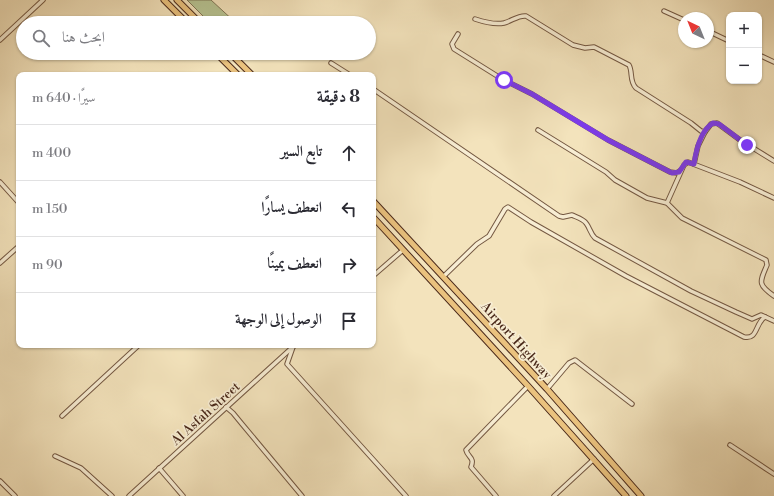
<!DOCTYPE html>
<html lang="ar">
<head>
<meta charset="utf-8">
<style>
	:root { --surface:#fff; --page:#f2f2f3; --text:#2b2b33; --muted:#7c7c81; --line:#e1e1e2 }
	body { margin:0; font-family:"Libre Bodoni",Amiri,serif; background:var(--page); color:var(--text); direction:rtl }
	.controls { position:absolute; right:12px; top:12px; display:grid; overflow:hidden; border-radius:8px; box-shadow:0 1px 3px #0004 }
	.controls button { width:36px; height:36px; display:grid; place-items:center; padding:0; border:0; border-bottom:1px solid var(--line); background:var(--surface); color:var(--text); font:20px sans-serif }
	.compass { position:absolute; left:678px; top:12px; width:36px; height:36px; border-radius:50%; background:var(--surface); box-shadow:0 1px 3px #0004; rotate:317deg }
	.stop { position:absolute; width:12px; height:12px; margin:-9px; border:3px solid #7c3aed; border-radius:50%; background:#fff }
	.stop.end { background:#7c3aed; border-color:#fff; box-shadow:0 1px 4px #0008 }
	.list { margin:0; padding:0; list-style:none }
	h2 { display:flex; justify-content:space-between; align-items:center; height:52px; margin:0; padding:0 16px; font-size:17px }
	h2 small { font-size:13px; font-weight:400; color:var(--muted) }
	.list li { display:grid; grid-template-columns:26px 1fr auto; gap:12px; align-items:center; box-sizing:border-box; height:56px; padding:0 16px; border-top:1px solid var(--line) }
	.list b { display:block; font-size:15px; white-space:nowrap }
	.list em { font-size:13px; font-style:normal; color:var(--muted) }
	.icon { flex:none; width:22px; height:22px; fill:none; stroke:currentColor; stroke-width:2; stroke-linecap:round; stroke-linejoin:round }
	.map { position:relative; flex:none; width:774px; height:496px; overflow:hidden; direction:ltr }
	.search { position:absolute; background:var(--surface); box-shadow:0 1px 3px #0004; left:16px; top:16px; width:360px; height:44px; display:flex; align-items:center; gap:10px; box-sizing:border-box; padding:0 14px; border-radius:22px; color:var(--muted); font-size:15px }
	.panel { position:absolute; background:var(--surface); box-shadow:0 1px 3px #0004; left:16px; top:72px; width:360px; height:276px; border-radius:8px; direction:rtl }
	.map>svg:first-child { display:block }
	.green { fill:#b7c493; stroke:#807656 }
	.lines { fill:none; stroke-linecap:round; stroke-linejoin:round }
	.minor-casing { stroke:#745842; stroke-width:5.5 }
	.highway-casing { stroke:#4a291a; stroke-width:7 }
	.minor { stroke:#f7edd3; stroke-width:3.5 }
	.highway { stroke:#eac27e; stroke-width:5 }
	.route { stroke:#7c3aed; stroke-width:5 }
	.labels { text-anchor:middle; stroke-width:3.5; stroke-linejoin:round; paint-order:stroke }
	.street-label { font-size:13px; fill:#4a291a; stroke:#f7edd3 }
</style>
</head>
<body>
<div class="map">
<svg width="774" height="496" viewBox="0 0 774 496">
	<rect width="100%" height="100%" fill="#f3e3bc"/>
	<filter id="stains"><feTurbulence type="fractalNoise" baseFrequency=".005" numOctaves="4"/><feColorMatrix values="0 0 0 0 .2 0 0 0 0 .09 0 0 0 0 .02 0 0 0 .5 -.17"/></filter>
	<radialGradient id="worn" r=".72"><stop offset=".6" stop-color="#630" stop-opacity="0"/><stop offset="1" stop-color="#630" stop-opacity=".3"/></radialGradient>
	<path class="green" d="M187 0H211L236 23H210Z"/>
	<g class="lines">
		<defs>
			<g id="minor">
				<path d="M664 11 684 20"/>
				<path d="M475 19C484 22 494 25 504 23 512 21 518 15 526 16L573 45 585 48 594 47 598 49 629 65C633 72 629 81 636 88L691 123 701 131 705 132 711 124 717 123 740 140 774 161"/>
				<path d="M708 31 729 41"/>
				<path d="M458 34 452 44 454 49 502 79 532 94 608 140 670 172 677 173 681 170"/>
				<path d="M0 40 43 0"/>
				<path d="M759 55 774 62"/>
				<path d="M331 63 350 75"/>
				<path d="M373 89 559 216 563 217 572 215C576 217 583 219 586 223 590 228 590 233 595 238L691 291 736 312 752 319 761 315 774 321"/>
				<path d="M538 130 606 172 615 180 647 198 667 203 682 218 766 260 767 265C760 282 757 284 774 296"/>
				<path d="M694 164 698 146 705 132"/>
				<path d="M0 182 19 203"/>
				<path d="M667 203 684 165 688 162 740 182 774 198"/>
				<path d="M0 263 19 246"/>
				<path d="M373 276 403 250"/>
				<path d="M444 276 477 244 489 236 505 209 508 207 531 222 626 276 744 337C758 340 755 323 765 317"/>
				<path d="M293 347 287 364 406 496"/>
				<path d="M547 389 569 363 575 360 632 404"/>
				<path d="M226 407 233 413 242 424 302 496"/>
				<path d="M62 416 139 345"/>
				<path d="M730 445 774 474"/>
				<path d="M55 456 81 468 112 496"/>
				<path d="M159 468 183 496"/>
				<path d="M0 481 15 496"/>
				<path d="M129 496 295 345"/>
				<path d="M496 496 471 467C475 457 468 458 466 450L528 386"/>
				<path d="M554 496 594 459"/>
			</g>
			<g id="highway">
				<path d="M164 0 187 23"/>
				<path d="M177 0 200 23"/>
				<path d="M216 53 238 75"/>
				<path d="M230 53 252 75"/>
				<path d="M373 201 547 389 641 496"/>
				<path d="M373 217 528 386 626 496"/>
			</g>
		</defs>
		<use href="#minor" class="minor-casing"/>
		<use href="#highway" class="highway-casing"/>
		<use href="#minor" class="minor"/>
		<use href="#highway" class="highway"/>
	</g>
	<g class="lines">
		<path class="route" d="M504 80 532 94 608 140 672 173 679 172 686 162 694 164C696 150 700 131 713 123L719 124 747 145"/>
	</g>
	<g class="labels">
		<g class="street-label">
			<text transform="translate(517 340) rotate(48)" y="5">Airport Highway</text>
			<text transform="translate(205 413) rotate(-42)" y="5">Al Asfah Street</text>
		</g>
	</g>
	<rect width="100%" height="100%" filter="url(#stains)"/>
	<rect width="100%" height="100%" fill="url(#worn)"/>
</svg>
<div class="controls">
<button>+</button>
<button>−</button>
</div>
<svg class="compass" viewBox="-18 -18 36 36"><path d="M0-13l5 13h-10z" fill="#e53935"/><path d="M0 13l5-13h-10z" fill="#7c7c81"/></svg>
<div class="stop" style="left:504px;top:80px"></div>
<div class="stop end" style="left:747px;top:145px"></div>
<div class="search"><svg class="icon" aria-label="search" viewBox="0 0 24 24"><circle cx="10" cy="10" r="6"/><path d="M15 15l6 6"/></svg>ابحث هنا</div>
<section class="panel">
<h2>8 دقيقة<small>سيرًا · 640 m</small></h2>
<ul class="list">
<li><svg class="icon" aria-label="ahead" viewBox="0 0 24 24"><path d="M12 20V5M6 11l6-6 6 6"/></svg><div><b>تابع السير</b></div><em>400 m</em></li>
<li><svg class="icon" aria-label="left" viewBox="0 0 24 24"><path d="M17 20v-9H6M10 6l-5 5 5 5"/></svg><div><b>انعطف يسارًا</b></div><em>150 m</em></li>
<li><svg class="icon" aria-label="right" viewBox="0 0 24 24"><path d="M7 20v-9h11M14 6l5 5-5 5"/></svg><div><b>انعطف يمينًا</b></div><em>90 m</em></li>
<li><svg class="icon" aria-label="arrive" viewBox="0 0 24 24"><path d="M6 21V4h12l-3 4 3 4H6"/></svg><div><b>الوصول إلى الوجهة</b></div></li>
</ul>
</section>
</div>
</body>
</html>
